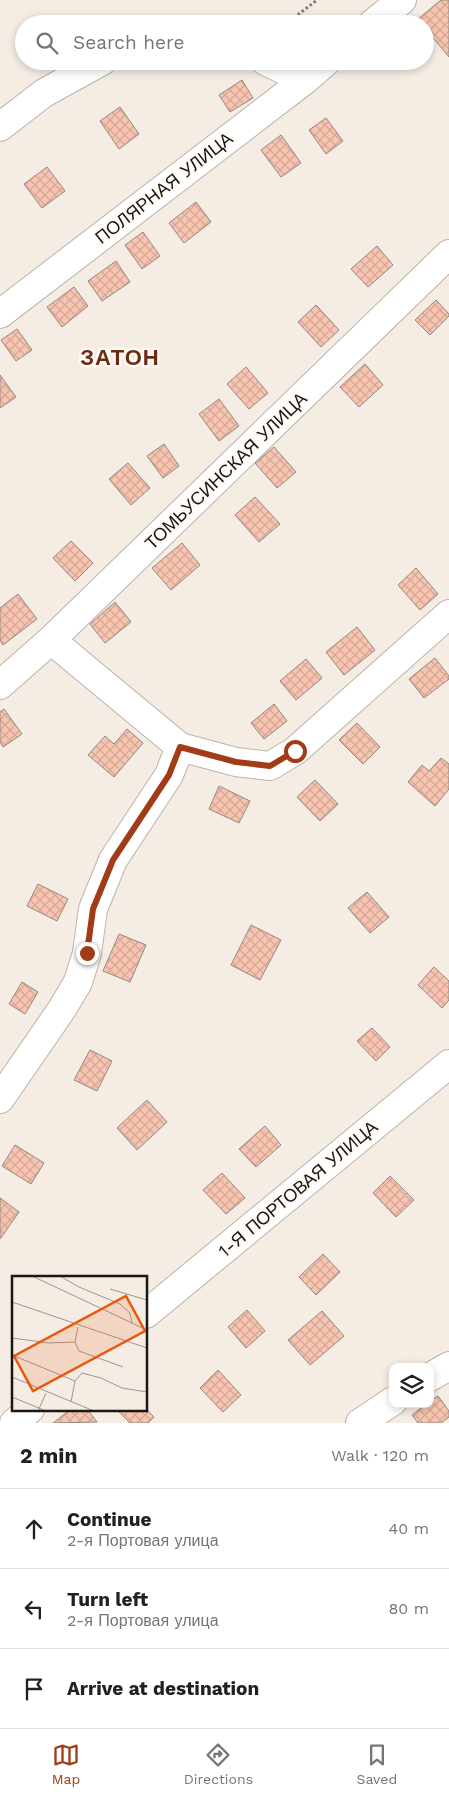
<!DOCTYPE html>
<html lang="en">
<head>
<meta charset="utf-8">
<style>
	:root { --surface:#fff; --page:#f6f6f6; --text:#202124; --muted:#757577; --line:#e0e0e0; --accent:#a23c18 }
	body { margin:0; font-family:"Work Sans",sans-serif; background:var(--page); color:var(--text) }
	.controls { position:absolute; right:15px; bottom:15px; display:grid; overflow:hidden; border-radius:10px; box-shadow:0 2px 8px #0003 }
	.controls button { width:45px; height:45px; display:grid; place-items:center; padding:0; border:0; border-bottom:1px solid var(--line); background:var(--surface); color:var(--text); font:25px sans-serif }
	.stop { position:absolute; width:15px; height:15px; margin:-11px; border:4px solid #a23c18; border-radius:50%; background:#fff }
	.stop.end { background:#a23c18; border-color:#fff; box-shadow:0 1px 5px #0008 }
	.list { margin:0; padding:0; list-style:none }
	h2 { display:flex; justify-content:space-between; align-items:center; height:65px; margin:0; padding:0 20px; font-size:21px }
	h2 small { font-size:16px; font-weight:400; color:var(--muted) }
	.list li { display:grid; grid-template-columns:32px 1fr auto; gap:15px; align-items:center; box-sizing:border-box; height:80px; padding:0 20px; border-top:1px solid var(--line) }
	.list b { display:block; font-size:19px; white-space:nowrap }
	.list p { margin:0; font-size:16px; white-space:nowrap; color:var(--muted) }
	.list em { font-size:16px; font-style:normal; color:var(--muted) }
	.icon { flex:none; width:28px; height:28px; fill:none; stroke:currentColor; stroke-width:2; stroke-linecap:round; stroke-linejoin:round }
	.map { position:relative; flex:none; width:449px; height:1423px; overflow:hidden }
	.search { position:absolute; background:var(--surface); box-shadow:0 2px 8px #0003; left:15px; right:15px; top:15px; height:55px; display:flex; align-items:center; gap:12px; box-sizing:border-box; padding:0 18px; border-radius:28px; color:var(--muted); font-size:19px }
	.sheet { height:305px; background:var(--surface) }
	nav { display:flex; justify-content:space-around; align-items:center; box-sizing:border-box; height:70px; border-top:1px solid var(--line); background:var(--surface); font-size:14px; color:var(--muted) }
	nav a { display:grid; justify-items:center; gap:2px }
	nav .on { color:var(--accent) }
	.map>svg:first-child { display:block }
	.building { fill:url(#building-cross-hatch); stroke:#938883 }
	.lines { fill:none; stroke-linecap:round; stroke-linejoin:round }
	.minor-casing { stroke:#bbb3aa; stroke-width:30 }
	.path { stroke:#807a75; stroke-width:3; stroke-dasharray:2.5 2.5; stroke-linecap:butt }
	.minor { stroke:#fff; stroke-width:28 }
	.route { stroke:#a23c18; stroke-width:6 }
	.labels { text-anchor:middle; stroke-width:5; stroke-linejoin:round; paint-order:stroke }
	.street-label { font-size:18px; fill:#191613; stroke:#fffaf4 }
	.district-label { font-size:22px; font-weight:bold; letter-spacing:1px; fill:#6c2a14; stroke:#fffaf4 }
	.inset-road { fill:none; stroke:#9d9690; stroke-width:1 }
	.view { fill:#e8590c; fill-opacity:0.15; stroke:#e8590c; stroke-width:2.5 }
	.inset-edge { fill:none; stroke:#191613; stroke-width:2.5 }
</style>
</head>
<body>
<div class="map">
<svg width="449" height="1423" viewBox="0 0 449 1423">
	<defs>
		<pattern id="building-cross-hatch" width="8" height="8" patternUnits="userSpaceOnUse" patternTransform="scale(1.25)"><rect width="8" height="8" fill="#f8c4af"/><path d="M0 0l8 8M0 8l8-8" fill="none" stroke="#d4a896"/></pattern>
	</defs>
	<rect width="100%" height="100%" fill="#f5ece3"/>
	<g class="building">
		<path d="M441 0H449V57L425 28V24H422L418 19Z"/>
		<path d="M242 80 253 98 230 112 219 95Z"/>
		<path d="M120 107 139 134 119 149 100 121Z"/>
		<path d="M326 118 343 141 326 154 309 130Z"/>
		<path d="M281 135 301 163 281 177 261 150Z"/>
		<path d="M47 167 65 191 42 208 24 184Z"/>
		<path d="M196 202 211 222 184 243 169 223Z"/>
		<path d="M143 232 160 256 142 269 125 245Z"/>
		<path d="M377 246 393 265 368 287 351 269Z"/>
		<path d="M116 261 130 282 102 301 88 281Z"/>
		<path d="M74 287 88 306 62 327 47 307Z"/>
		<path d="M436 300 449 314V316L430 335 415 320Z"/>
		<path d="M316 305 339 330 321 347 298 322Z"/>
		<path d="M17 329 32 350 16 361 1 340Z"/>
		<path d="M365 364 383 385 359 407 340 387Z"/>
		<path d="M246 367 268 393 249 409 227 384Z"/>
		<path d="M0 375 16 397 0 408Z"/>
		<path d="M219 399 239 426 219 441 199 414Z"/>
		<path d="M164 444 179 466 163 478 147 456Z"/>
		<path d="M274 447 296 472 277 488 255 463Z"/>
		<path d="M128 463 150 488 131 505 109 479Z"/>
		<path d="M255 497 280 524 259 542 235 515Z"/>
		<path d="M71 541 93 563 75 581 53 558Z"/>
		<path d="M182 543 200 565 171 590 152 568Z"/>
		<path d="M416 568 438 594 420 610 398 585Z"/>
		<path d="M18 594 37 619 3 645 0 640V608Z"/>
		<path d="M115 602 131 622 105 643 90 624Z"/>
		<path d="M357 627 375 650 344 675 326 652Z"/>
		<path d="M435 658 449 676V679L424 698 409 679Z"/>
		<path d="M306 659 322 678 296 700 280 681Z"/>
		<path d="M274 704 287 721 264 739 251 723Z"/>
		<path d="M4 709 22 734 3 747 0 742V712Z"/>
		<path d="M357 723 380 747 363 764 339 740Z"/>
		<path d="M127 729 143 743 114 777 88 755 105 736 114 744Z"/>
		<path d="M441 758 449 764V789L435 806 408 782 422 765 429 771Z"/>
		<path d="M315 780 338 804 320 821 297 797Z"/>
		<path d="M219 786 250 801 239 823 209 809Z"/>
		<path d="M38 884 68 899 57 921 27 906Z"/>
		<path d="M367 892 389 917 370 933 348 908Z"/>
		<path d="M251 925 281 940 260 980 231 965Z"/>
		<path d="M119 934 146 945 130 982 103 971Z"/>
		<path d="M434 967 449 981V1000L442 1008 418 985Z"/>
		<path d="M22 982 38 992 25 1014 9 1004Z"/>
		<path d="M372 1028 390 1047 376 1061 357 1041Z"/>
		<path d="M90 1050 112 1061 97 1091 74 1080Z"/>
		<path d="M147 1100 167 1122 137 1150 117 1128Z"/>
		<path d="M265 1126 281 1145 256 1167 239 1149Z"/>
		<path d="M15 1145 44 1163 31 1184 2 1166Z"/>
		<path d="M222 1173 245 1198 226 1214 203 1190Z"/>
		<path d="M390 1176 414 1200 396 1217 373 1193Z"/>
		<path d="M0 1198 19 1212 0 1239Z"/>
		<path d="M323 1254 340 1272 316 1295 299 1277Z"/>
		<path d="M247 1310 265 1331 246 1348 228 1327Z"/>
		<path d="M322 1311 344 1336 310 1365 288 1340Z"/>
		<path d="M218 1370 241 1395 223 1412 200 1388Z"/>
		<path d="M438 1396 449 1411V1417L441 1423H418L412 1415 426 1404H430V1401Z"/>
		<path d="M71 1409H87L97 1422 53 1423Z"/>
		<path d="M121 1409H146L154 1417 148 1423H130L119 1412Z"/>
	</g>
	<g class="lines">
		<defs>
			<g id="minor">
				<path d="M372 24 402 0"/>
				<path d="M265 61 305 80"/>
				<path d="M0 127 44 93 102 61"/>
				<path d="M0 314 305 80 327 61"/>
				<path d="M51 640 180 747"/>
				<path d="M0 685 51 640 449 254"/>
				<path d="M0 1099 62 1009 78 982 87 953 93 909 113 860 169 775 180 747 236 762 270 766 295 751 449 614"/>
				<path d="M146 1314 449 1064"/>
				<path d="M430 1377 449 1366"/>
				<path d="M14 1423 30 1409"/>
				<path d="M360 1423 393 1401"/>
			</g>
		</defs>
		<use href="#minor" class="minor-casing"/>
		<path class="path" d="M286 24 317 0"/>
		<use href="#minor" class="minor"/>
	</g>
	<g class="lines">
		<path class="route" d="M87 953 93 909 113 860 169 775 180 747 236 762 270 766 295 751"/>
	</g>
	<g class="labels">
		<g class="street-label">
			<text transform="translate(164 188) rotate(-38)" y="6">ПОЛЯРНАЯ УЛИЦА</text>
			<text transform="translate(226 471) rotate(-44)" y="6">ТОМЬУСИНСКАЯ УЛИЦА</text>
			<text transform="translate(298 1189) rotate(-40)" y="6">1-Я ПОРТОВАЯ УЛИЦА</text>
		</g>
		<g class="district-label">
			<text x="120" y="365">ЗАТОН</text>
		</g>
	</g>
	<g transform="translate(12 1276)">
		<rect width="135" height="135" fill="#f5ece3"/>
		<path class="inset-road" d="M20 0 135 54M48 0 67 11 108 28 118 37 120 47M98 13 135 24M0 26 135 72M0 62 37 67 63 66 67 75 111 91M63 66 66 51M0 79 63 105M0 101 82 135M0 121 34 135M59 126 63 105 70 97 89 102 110 112 135 116M26 135 34 117"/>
		<path class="view" d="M114 20 133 55 21 115 2 80Z"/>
		<rect width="135" height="135" class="inset-edge"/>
	</g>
</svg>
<div class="controls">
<button><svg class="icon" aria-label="layers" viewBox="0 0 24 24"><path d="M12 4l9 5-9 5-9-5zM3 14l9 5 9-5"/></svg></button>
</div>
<div class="stop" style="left:295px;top:751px"></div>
<div class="stop end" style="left:87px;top:953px"></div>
<div class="search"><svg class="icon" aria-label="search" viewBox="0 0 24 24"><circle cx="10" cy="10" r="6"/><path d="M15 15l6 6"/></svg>Search here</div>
</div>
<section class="sheet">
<h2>2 min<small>Walk · 120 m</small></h2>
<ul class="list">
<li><svg class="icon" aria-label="ahead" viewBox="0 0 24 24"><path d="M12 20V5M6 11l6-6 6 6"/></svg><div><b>Continue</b><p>2-я Портовая улица</p></div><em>40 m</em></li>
<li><svg class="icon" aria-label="left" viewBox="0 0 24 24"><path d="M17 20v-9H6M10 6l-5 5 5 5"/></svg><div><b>Turn left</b><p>2-я Портовая улица</p></div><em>80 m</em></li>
<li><svg class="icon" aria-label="arrive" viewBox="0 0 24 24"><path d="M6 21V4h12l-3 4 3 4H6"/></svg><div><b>Arrive at destination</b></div></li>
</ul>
</section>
<nav>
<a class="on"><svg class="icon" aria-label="map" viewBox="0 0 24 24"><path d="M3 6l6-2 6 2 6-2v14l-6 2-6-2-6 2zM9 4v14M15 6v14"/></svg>Map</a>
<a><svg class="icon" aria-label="directions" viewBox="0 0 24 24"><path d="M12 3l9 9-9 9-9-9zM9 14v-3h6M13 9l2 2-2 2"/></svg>Directions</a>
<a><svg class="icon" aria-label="saved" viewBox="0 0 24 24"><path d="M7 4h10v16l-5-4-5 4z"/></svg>Saved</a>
</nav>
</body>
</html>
